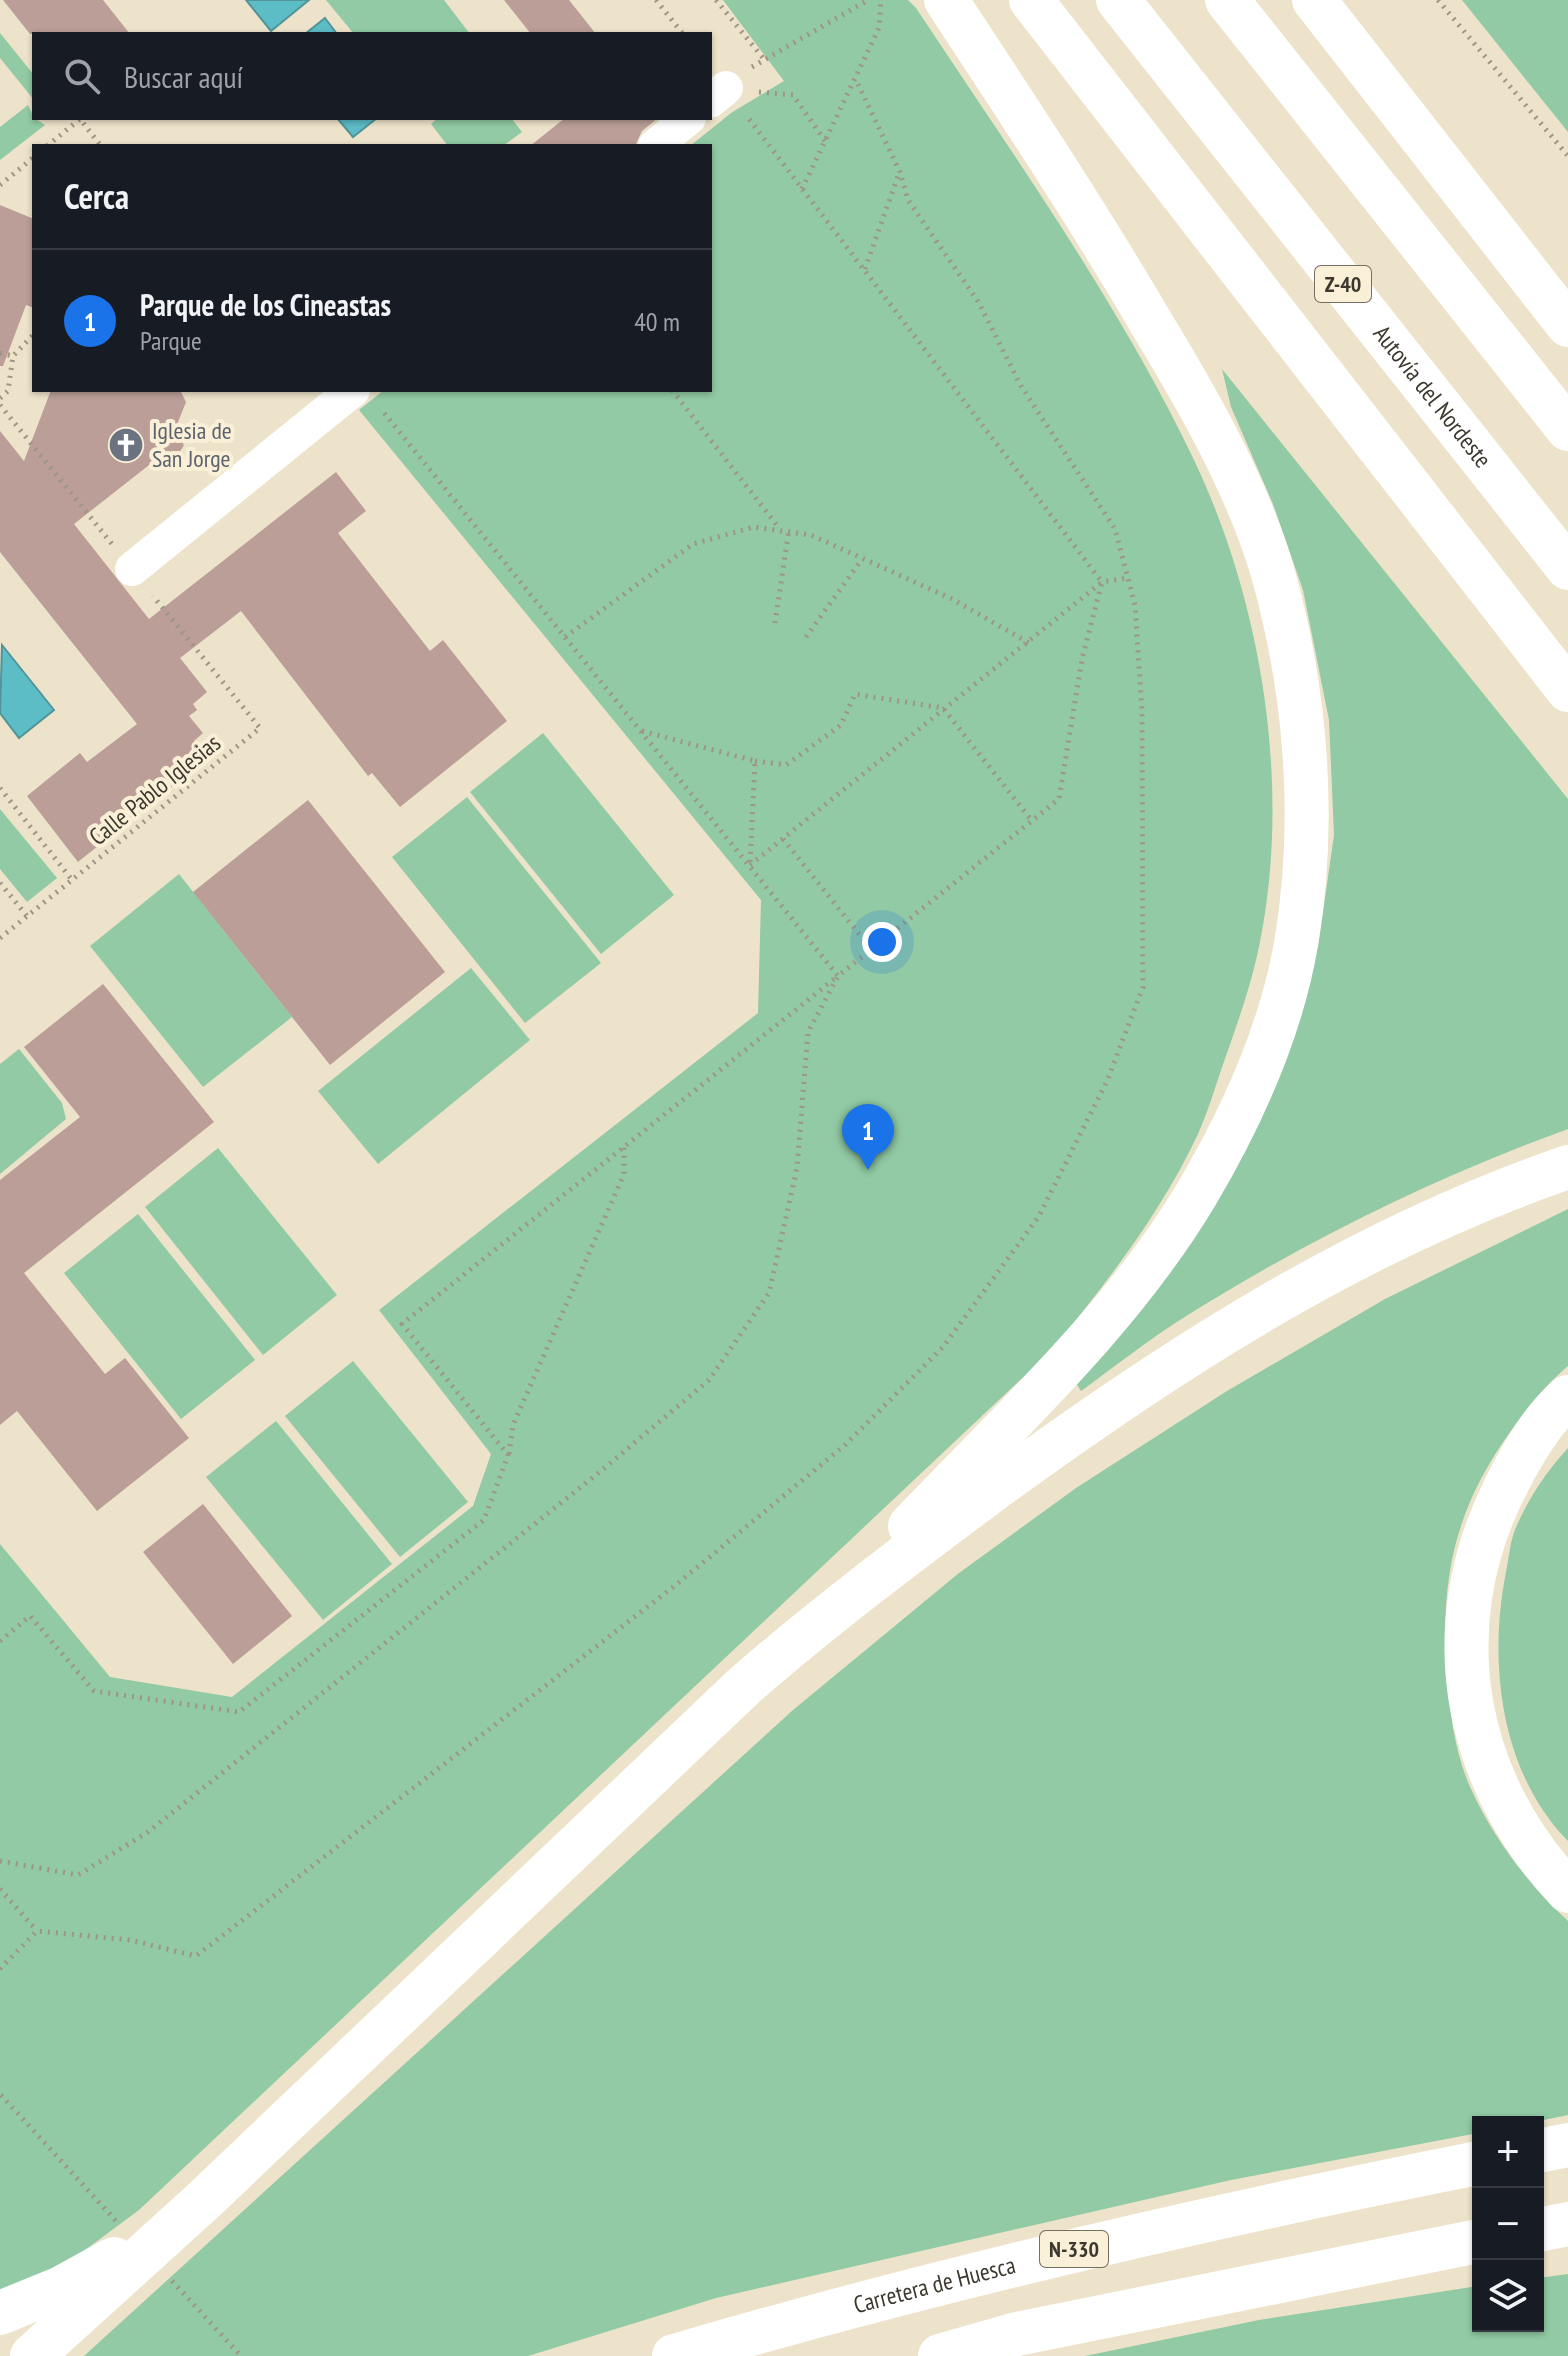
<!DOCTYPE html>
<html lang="es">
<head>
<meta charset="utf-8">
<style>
	:root { --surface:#171b24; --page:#20242c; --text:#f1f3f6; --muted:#9ea1a6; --line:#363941; --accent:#1a73e8 }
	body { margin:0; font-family:"PT Sans Narrow",sans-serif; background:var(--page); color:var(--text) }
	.controls { position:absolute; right:24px; bottom:24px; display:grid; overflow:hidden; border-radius:0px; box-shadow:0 2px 6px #0004 }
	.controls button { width:72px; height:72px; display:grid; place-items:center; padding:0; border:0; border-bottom:2px solid var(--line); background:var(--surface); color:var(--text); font:40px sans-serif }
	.you { position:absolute; left:882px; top:942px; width:28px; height:28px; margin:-20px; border:6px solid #fff; border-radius:50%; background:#1a73e8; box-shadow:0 0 0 12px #1a73e833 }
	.badge { display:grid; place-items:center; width:52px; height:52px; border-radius:50%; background:var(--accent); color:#fff; font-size:26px; font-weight:700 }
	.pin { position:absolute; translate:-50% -66px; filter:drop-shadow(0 2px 4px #0008) }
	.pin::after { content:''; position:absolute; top:42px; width:28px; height:24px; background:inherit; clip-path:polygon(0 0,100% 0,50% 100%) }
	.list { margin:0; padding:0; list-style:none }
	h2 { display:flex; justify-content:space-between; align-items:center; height:104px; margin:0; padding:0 32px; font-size:34px }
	h2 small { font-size:26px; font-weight:400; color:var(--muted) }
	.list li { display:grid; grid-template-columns:52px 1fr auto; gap:24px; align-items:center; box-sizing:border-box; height:144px; padding:0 32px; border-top:2px solid var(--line) }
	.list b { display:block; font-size:30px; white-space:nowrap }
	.list p { margin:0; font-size:26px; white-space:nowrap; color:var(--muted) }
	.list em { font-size:26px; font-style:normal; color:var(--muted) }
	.icon { flex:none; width:44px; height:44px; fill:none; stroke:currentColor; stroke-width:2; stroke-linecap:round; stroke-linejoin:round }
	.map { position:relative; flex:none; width:1568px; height:2356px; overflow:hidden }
	.search { position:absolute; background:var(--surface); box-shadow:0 2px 6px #0004; left:32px; top:32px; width:680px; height:88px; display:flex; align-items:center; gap:20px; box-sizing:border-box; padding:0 28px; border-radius:0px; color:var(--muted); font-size:30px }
	.panel { position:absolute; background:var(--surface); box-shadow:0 2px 6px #0004; left:32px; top:144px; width:680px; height:248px; border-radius:0px }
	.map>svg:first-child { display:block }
	.green { fill:#91caa4 }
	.water { fill:#5cbdc7; stroke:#529599; stroke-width:2 }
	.building { fill:#ba9e97 }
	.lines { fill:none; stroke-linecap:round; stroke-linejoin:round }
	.path { stroke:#9e9684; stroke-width:5; stroke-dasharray:2 6; stroke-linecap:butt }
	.street { stroke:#fff; stroke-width:34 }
	.highway { stroke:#fff; stroke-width:44 }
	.labels { text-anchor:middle; stroke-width:8; stroke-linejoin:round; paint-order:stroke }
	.shield { fill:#faf0d7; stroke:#756f61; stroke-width:2 }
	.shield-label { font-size:22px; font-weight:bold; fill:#3c382e }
	.street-label { font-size:24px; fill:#3c382e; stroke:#faf0d7 }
	.worship-label { font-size:24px; fill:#5b616d; stroke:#faf0d7; text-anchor:start }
</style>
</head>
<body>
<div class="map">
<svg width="1568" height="2356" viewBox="0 0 1568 2356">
	<rect width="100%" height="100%" fill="#ede3ca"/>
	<g class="green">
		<path d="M326 0H444L470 34H354Z"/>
		<path d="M723 0H908L916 8C1013 155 1118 301 1194 460 1264 607 1293 796 1257 956 1248 995 1234 1033 1221 1070 1214 1091 1207 1114 1198 1134 1161 1213 1107 1282 1052 1350L139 2210 77 2256 0 2296V1544L110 1677 232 1697 473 1506 491 1454 379 1310 758 1013 761 900 359 410 384 390H710V146H690L731 113 784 81Z"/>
		<path d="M1462 0H1568V132Z"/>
		<path d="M0 33 34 75V100L0 58Z"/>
		<path d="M28 105 34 118 45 125 0 160V127Z"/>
		<path d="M438 118H511L522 132 503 146H448L431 124Z"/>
		<path d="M1222 369 1568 799V1129C1436 1177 1310 1239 1191 1313 1153 1336 1117 1365 1081 1391L1074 1380 1318 947 1334 835 1329 720 1303 590 1273 504 1231 407Z"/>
		<path d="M543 733 674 895 601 954 470 792Z"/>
		<path d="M467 797 601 963 525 1023 392 857Z"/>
		<path d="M0 809 57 878 27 902 0 869Z"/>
		<path d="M179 874 292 1017 203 1087 90 946Z"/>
		<path d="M471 968 530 1040 378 1164 318 1091Z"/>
		<path d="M19 1049 62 1103 66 1119 0 1174V1064Z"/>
		<path d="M218 1148 337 1295 263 1355 145 1207Z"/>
		<path d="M1568 1209V1366C1545 1385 1526 1410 1508 1435 1453 1513 1440 1582 1447 1676 1450 1714 1455 1754 1471 1789 1493 1838 1529 1885 1568 1921V2115L1534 2122H1478V2133L1231 2180 716 2298 528 2356H84L793 1710 959 1573 1076 1488 1227 1391 1385 1299Z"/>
		<path d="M138 1214 255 1360 181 1419 64 1273Z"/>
		<path d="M353 1361 468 1502 400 1557 285 1416Z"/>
		<path d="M276 1421 392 1564 323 1620 206 1477Z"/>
		<path d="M1568 1448V1841C1500 1772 1488 1662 1506 1572 1509 1558 1510 1542 1515 1530 1527 1500 1547 1471 1568 1448Z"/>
		<path d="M1568 2274V2356H1085L1259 2320 1478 2286V2326H1538V2278Z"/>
	</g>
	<g class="water">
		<path d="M246 0H309L271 31Z"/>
		<path d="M325 18 337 34H305Z"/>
		<path d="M337 118H377L353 137Z"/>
		<path d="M2 645 54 710 19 738 0 713Z"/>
	</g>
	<g class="building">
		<path d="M3 0H103L130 34H30Z"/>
		<path d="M504 0H569L596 34H531Z"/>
		<path d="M565 118H658L642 131 635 146H530Z"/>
		<path d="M0 205 34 219V308L26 305 3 366H0Z"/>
		<path d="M51 390H180L186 402 174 432 184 445 177 456 168 460 158 458 74 524 149 619 336 472 366 511 338 533 430 651 443 640 507 721 400 807 372 773 368 776 241 611 180 658 207 692 193 704 197 710 189 716 203 733 194 741 203 753 199 757 203 762 78 862 27 796 80 753 87 762 137 724 0 552V431L24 461Z"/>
		<path d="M308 800 445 972 330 1065 193 892Z"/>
		<path d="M103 984 214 1122 24 1273 105 1374 125 1358 189 1438 97 1511 17 1411 0 1425V1180L80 1117 24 1047Z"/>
		<path d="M203 1504 292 1616 233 1664 143 1552Z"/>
	</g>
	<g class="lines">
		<g class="path">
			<path d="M656 0 683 34"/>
			<path d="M716 0 763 58"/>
			<path d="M1438 0 1568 156"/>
			<path d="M752 67 868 0"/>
			<path d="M759 92 793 95 825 141"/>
			<path d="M47 146 80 119 101 146"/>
			<path d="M0 185 34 157"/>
			<path d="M802 189 879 28 881 0"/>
			<path d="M865 269 899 173"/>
			<path d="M0 353 13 356"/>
			<path d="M672 390 779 528"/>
			<path d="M0 398 8 391 13 356 34 334"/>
			<path d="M0 405 112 544"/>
			<path d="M775 623 789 529"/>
			<path d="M565 637 693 544 754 527 811 535 952 599 1029 643"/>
			<path d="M806 637 862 559"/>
			<path d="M642 731 755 761 750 865"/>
			<path d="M755 761 786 765 841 725 855 694 943 708 1032 821"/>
			<path d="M0 788 72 880"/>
			<path d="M783 839 871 949"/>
			<path d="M750 865 1102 582 1128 578"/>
			<path d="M0 883 27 916"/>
			<path d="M0 938 260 728 153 596"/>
			<path d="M509 1454 513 1425 624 1174V1147"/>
			<path d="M0 1641 30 1616 94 1691 239 1712 484 1520 508 1455 402 1324 838 976 381 409"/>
			<path d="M0 1861 78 1875 148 1832 601 1471 709 1380 769 1293 797 1168 808 1032 838 976 1059 799 1082 659 1102 582 746 115"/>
			<path d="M0 1889 37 1931"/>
			<path d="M0 1969 37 1931 130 1940 196 1956 677 1584 845 1445 943 1347 1039 1216 1107 1081 1143 987 1142 711 1135 605 1115 529 1021 386 979 303 908 200 900 172 856 80"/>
			<path d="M1 2095 116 2221"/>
			<path d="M172 2281 241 2356"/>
		</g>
		<g class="street">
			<path d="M710 101 726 88"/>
			<path d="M655 146 689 118"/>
			<path d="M132 569 353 390"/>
		</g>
		<g class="highway">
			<path d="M1031 0 1568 690"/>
			<path id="s1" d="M1118 0 1568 568"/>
			<path d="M1227 0 1568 429"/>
			<path d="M1314 0 1568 325"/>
			<path d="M1568 1397C1540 1421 1519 1459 1503 1492 1436 1629 1463 1781 1568 1891"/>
			<path d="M910 1526C1010 1421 1121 1320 1196 1195 1241 1119 1281 1031 1296 944 1317 821 1306 689 1272 570 1246 484 1199 402 1153 326 1088 215 1017 108 946 0"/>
			<path d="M1538 2151 1568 2145"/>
			<path d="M1538 2230 1568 2224"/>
			<path d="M0 2313 61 2288 114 2259"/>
			<path d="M32 2356 203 2201 744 1686C822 1618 903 1557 986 1495 1167 1362 1355 1240 1568 1167"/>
			<path id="s2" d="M674 2356C942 2278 1205 2217 1478 2163"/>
			<path d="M940 2356 1017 2334 1478 2241"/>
		</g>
	</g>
	<defs>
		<symbol id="church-disc" viewBox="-11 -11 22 22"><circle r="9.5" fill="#6b7280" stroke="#faf0d7"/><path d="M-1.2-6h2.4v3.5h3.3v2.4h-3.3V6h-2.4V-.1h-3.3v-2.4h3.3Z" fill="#fff"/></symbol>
	</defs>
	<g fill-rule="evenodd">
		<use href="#church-disc" x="106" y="425" width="40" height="40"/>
	</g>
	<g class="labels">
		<g class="shield">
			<rect x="1315" y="266" width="56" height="36" rx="6"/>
			<rect x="1040" y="2231" width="68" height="36" rx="6"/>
		</g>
		<g class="shield-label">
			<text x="1343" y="292">Z-40</text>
			<text x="1074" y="2257">N-330</text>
		</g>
		<g class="street-label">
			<text dy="8" stroke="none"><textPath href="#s1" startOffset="506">Autovía del Nordeste</textPath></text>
			<text transform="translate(155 790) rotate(-39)" y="8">Calle Pablo Iglesias</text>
			<text dy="8" stroke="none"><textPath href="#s2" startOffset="270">Carretera de Huesca</textPath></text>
		</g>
		<g class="worship-label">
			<text x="152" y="439">Iglesia de<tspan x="152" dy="28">San Jorge</tspan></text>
		</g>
	</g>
</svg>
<div class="controls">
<button>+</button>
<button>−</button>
<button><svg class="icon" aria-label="layers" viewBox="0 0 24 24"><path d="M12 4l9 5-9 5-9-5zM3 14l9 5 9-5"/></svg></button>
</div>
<div class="you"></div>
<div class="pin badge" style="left:868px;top:1170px">1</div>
<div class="search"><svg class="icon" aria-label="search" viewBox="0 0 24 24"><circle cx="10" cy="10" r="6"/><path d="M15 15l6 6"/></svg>Buscar aquí</div>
<section class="panel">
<h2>Cerca<small></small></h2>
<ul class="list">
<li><span class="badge">1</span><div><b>Parque de los Cineastas</b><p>Parque</p></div><em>40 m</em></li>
</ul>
</section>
</div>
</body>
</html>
